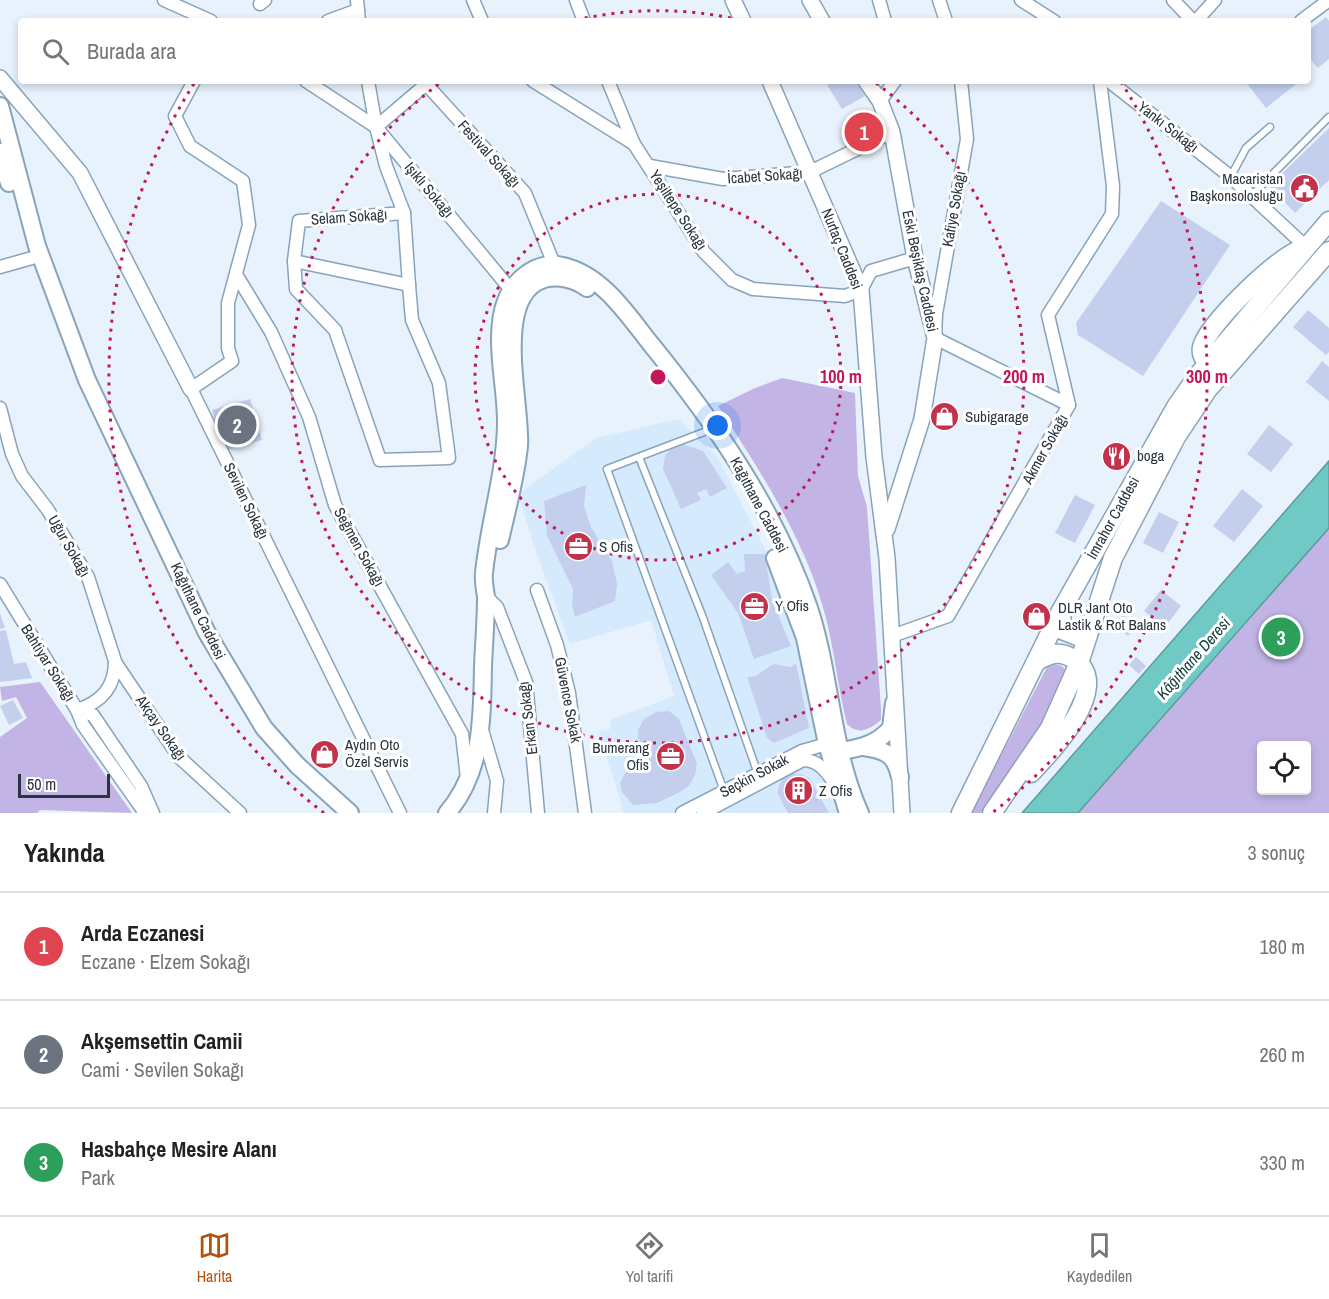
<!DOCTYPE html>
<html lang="tr">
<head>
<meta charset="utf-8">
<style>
	:root { --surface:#fff; --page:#f2f2f2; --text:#222; --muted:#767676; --line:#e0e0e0; --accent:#b45309 }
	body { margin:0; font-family:"Archivo Narrow",sans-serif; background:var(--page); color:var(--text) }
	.controls { position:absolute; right:18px; bottom:18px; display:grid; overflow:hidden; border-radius:6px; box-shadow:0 3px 9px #0003 }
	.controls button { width:54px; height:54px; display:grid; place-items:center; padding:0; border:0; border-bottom:2px solid var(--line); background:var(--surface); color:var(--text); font:30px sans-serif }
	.scale { position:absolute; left:18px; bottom:15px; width:92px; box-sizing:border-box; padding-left:6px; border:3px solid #29343e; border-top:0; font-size:16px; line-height:21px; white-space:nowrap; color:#29343e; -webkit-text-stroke:4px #fff; paint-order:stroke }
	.you { position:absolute; left:718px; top:426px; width:21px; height:21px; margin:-15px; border:4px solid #fff; border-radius:50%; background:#1a73e8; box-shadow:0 0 0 9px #1a73e833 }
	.badge { display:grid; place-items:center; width:39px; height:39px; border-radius:50%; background:var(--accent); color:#fff; font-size:20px; font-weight:700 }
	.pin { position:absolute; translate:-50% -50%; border:3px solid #fff; box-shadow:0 2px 6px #0006 }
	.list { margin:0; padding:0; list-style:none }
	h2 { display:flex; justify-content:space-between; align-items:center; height:78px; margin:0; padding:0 24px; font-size:26px }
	h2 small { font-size:20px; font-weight:400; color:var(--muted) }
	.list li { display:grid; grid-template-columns:39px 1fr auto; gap:18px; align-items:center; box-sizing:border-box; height:108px; padding:0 24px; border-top:2px solid var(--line) }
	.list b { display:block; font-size:22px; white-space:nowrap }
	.list p { margin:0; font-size:20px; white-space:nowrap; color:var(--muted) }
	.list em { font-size:20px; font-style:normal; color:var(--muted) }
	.icon { flex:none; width:33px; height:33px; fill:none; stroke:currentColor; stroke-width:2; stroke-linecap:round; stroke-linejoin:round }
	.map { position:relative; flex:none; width:1329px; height:813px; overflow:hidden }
	.search { position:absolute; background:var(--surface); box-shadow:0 3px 9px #0003; left:18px; right:18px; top:18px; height:66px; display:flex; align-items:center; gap:15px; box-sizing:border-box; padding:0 21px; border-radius:6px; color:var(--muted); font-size:22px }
	.sheet { height:402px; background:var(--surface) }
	nav { display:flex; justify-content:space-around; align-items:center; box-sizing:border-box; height:84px; border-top:2px solid var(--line); background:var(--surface); font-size:16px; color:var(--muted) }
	nav a { display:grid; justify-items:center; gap:3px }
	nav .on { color:var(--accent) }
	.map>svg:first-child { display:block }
	.built { fill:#d5eafc }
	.green { fill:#c2b5e6; fill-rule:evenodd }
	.water { fill:#71c9c5; stroke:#5b9c9c; stroke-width:1.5 }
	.building { fill:#c4cfee }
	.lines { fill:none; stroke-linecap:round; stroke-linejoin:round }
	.service-casing { stroke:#88a4bb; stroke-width:9 }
	.minor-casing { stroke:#88a4bb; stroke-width:15 }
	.tertiary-casing { stroke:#88a4bb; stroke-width:18 }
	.secondary-casing { stroke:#88a4bb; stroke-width:20 }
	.primary-casing { stroke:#88a4bb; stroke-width:21 }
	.service { stroke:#fff; stroke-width:6 }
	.minor { stroke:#fff; stroke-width:12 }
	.tertiary { stroke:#fff; stroke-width:15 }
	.secondary { stroke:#fff; stroke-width:16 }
	.primary { stroke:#fff; stroke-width:18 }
	.ring { fill:none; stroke:#c2185b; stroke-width:3; stroke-dasharray:3 6 }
	.labels { text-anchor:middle; stroke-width:6; stroke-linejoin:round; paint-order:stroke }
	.street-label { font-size:15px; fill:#29343e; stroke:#fff }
	.poi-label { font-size:15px; fill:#29343e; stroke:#fff; text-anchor:start }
	.water-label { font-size:16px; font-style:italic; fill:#133e3c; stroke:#fff }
	.centre { fill:#c2185b; stroke:#fff; stroke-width:3 }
	.ring-label { font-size:18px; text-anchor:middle; font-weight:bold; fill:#c2185b; stroke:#fff; stroke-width:6; stroke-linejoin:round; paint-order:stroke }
</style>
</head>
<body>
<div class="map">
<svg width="1329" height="813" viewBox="0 0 1329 813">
	<rect width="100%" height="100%" fill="#e7f2fc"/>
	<path class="built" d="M679 419 718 458 765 549 800 650 823 758 840 813H624L599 731 611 729 610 720 674 696 651 620 570 644 535 549 518 494 596 438Z"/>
	<g class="green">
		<path d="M782 378 855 393 858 476 867 507 881 709V720C870 729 859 736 847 724 837 685 834 643 822 604 802 535 757 466 718 406L755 388Z"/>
		<path d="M1329 528V813H1078ZM1262 746H1306V790H1262Z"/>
		<path d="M1053 664 1062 666 1067 672C1047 723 1015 769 981 813H971L1047 667Z"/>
		<path d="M40 682 132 813 40 810 37 813H0V737L27 718 16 697 2 701 0 687Z"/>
	</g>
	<path class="water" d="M1329 461V528L1078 813H1022Z"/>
	<g class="building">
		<path d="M1326 17 1329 21V59L1318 68 1308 57V31Z"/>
		<path d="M833 81H855L865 96 842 109 827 85Z"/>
		<path d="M1245 81H1300L1266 108Z"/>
		<path d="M1329 128V180L1295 213 1269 186Z"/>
		<path d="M1161 201 1230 245 1143 376 1078 335 1076 323Z"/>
		<path d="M1308 310 1329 328V352L1326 355 1293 327Z"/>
		<path d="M1322 361 1329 367V401L1306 382Z"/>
		<path d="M250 399 262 440 224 451 212 410Z"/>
		<path d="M1269 425 1293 444 1271 472 1247 454Z"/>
		<path d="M682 444 703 451 727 488 710 497 706 489 697 493 701 500 681 509 663 469 665 456 671 448Z"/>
		<path d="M586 485 584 506 591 527 612 561 617 584 615 601 575 617 572 604 573 589 547 536 544 501Z"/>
		<path d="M1242 489 1263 506 1234 542 1213 526Z"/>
		<path d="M1075 495 1095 505 1075 543 1055 533Z"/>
		<path d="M1159 512 1179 522 1163 553 1143 543Z"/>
		<path d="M744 554H765L772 600 791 646 754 659 738 613 711 575 728 562 737 574 745 571Z"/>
		<path d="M1161 590 1181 606 1165 627 1144 611Z"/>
		<path d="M0 613 5 628 0 629Z"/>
		<path d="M1123 615 1136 625 1128 636 1115 626Z"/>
		<path d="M6 630 14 664 26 662 32 678 0 682V631Z"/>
		<path d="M1136 657 1146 666 1139 674 1129 665Z"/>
		<path d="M796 663 809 728 774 743 767 738 747 677 755 676 774 664 791 667Z"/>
		<path d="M13 700 23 718 9 725 0 706Z"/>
		<path d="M669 711 679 719 697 764 695 775 689 786 678 793 657 803 633 805 622 792 620 783 625 773 649 760 638 738V730L644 719 656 712Z"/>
		<path d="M790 774H801L809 778 829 813H788L778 794V788L783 778Z"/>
	</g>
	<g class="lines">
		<defs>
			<g id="service">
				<path d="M1231 176 1246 148 1270 127"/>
				<path d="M1251 196 1329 117"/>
				<path d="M712 429 607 469 724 791"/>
				<path d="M639 457 702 615 758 774"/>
			</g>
			<g id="minor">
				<path d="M164 0 211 21"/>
				<path d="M357 0 359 21"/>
				<path d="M473 0 482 21"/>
				<path d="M576 0 584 21"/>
				<path d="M879 0 885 21"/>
				<path d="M939 0 946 21"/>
				<path d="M1021 0 1054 21"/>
				<path d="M1173 0 1193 21"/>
				<path d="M260 4 265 0"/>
				<path d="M328 21 358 10"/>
				<path d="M1196 21 1215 0"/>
				<path d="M1301 21 1329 0"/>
				<path d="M194 81 175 116 190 146 243 181 249 225 228 303V348L232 361 191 389 400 813"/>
				<path d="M306 81 376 127 511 290"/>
				<path d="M533 81 634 144"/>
				<path d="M608 81 634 144 704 252 732 280 753 289 845 296 861 290 871 271 915 258"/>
				<path d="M961 81 967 139 936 314 935 338 1069 405"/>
				<path d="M1109 81 1231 177 1306 247"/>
				<path d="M426 84 525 193 554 264"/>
				<path d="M880 101 895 81"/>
				<path d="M376 127 430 81"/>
				<path d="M650 166 723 179 810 172 892 132"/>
				<path d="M404 213 299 221 294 261 296 289 335 330 380 460 449 458 439 383 412 320 409 285"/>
				<path d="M294 261 409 285 404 213 386 166 376 127 368 81"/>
				<path d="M0 267 32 258"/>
				<path d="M237 276 271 332 309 417 335 505 462 734 467 778"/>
				<path d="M0 408 12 454 22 476 48 510 88 577 115 661C115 687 102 702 77 710"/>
				<path d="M0 584 77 710 83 725 145 813"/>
				<path d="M537 590 557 645 569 693 585 813"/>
				<path d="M486 596 497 607 526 682 538 813"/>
				<path d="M892 636 948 616 1069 405 1048 315 1112 214 1113 186 1100 81"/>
				<path d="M115 662 179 757 240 813"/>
				<path d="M77 710 93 715 141 786 153 813"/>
				<path d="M482 730 497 781 494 813"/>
				<path d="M682 813 802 751 827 744"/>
				<path d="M703 813 803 760C820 760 827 773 836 785"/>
			</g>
			<g id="tertiary">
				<path d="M733 0 743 21"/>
				<path d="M810 0 822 21"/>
				<path d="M0 78 80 173 191 389"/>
				<path d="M770 81 861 290 874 457 887 558 902 813"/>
				<path d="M866 81 880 101 892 132 915 258 935 338 922 419 887 529"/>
			</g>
			<g id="secondary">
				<path d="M0 106 37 246 87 380 207 633 264 728 297 765 350 813"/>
				<path d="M0 152 9 183"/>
				<path d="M500 540C507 509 516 477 519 446 522 405 491 295 544 279 558 275 575 279 587 288"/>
				<path d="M775 558 805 638 827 744 848 813"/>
				<path d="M833 746 841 751C861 748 877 744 891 728L894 703"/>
				<path d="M864 747C885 750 895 754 900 777"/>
				<path d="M447 813C483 772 482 717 483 666 484 643 486 620 486 597 485 589 483 581 484 573 489 523 505 475 506 425 507 388 492 336 506 301 515 278 538 260 563 266 602 275 627 314 650 343 715 423 775 509 809 608 831 675 831 749 860 813"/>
			</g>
			<g id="primary">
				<path d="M1217 368C1208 365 1200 357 1202 347 1208 324 1279 255 1302 249"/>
				<path d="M1061 611 1062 630 1077 636 1088 632"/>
				<path d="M1031 773C1051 752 1113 688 1075 660 1061 650 1051 653 1037 661"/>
				<path d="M961 813 1061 611 1176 407 1199 374 1329 221"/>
				<path d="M992 813 1050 728 1079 663 1113 558 1176 437 1208 389 1329 251"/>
			</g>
		</defs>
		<use href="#service" class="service-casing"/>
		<use href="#minor" class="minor-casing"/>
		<use href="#tertiary" class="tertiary-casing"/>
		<use href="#secondary" class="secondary-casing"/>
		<use href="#primary" class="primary-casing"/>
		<use href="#service" class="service"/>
		<use href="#minor" class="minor"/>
		<use href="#tertiary" class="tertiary"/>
		<use href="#secondary" class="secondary"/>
		<use href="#primary" class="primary"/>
	</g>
	<g class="ring">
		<circle cx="658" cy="377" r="183"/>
		<path d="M576 20A366 366 0 0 1 740 20M876 83A366 366 0 1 1 440 83"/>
		<path d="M324 813A549 549 0 0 1 195 82M1121 82A549 549 0 0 1 992 813"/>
	</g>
	<defs>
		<symbol id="civic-disc" viewBox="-11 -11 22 22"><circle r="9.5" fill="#c2324b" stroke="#fff"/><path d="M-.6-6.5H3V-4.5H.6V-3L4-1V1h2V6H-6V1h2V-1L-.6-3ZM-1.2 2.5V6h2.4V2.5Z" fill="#fff"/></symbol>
		<symbol id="shop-disc" viewBox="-11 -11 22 22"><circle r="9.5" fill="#c2324b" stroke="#fff"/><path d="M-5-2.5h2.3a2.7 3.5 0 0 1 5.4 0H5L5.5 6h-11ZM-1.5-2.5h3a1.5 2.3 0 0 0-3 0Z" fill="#fff"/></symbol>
		<symbol id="restaurant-disc" viewBox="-11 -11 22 22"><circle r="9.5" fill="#c2324b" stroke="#fff"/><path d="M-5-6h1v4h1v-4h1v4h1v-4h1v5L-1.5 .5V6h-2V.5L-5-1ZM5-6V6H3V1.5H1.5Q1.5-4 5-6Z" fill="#fff"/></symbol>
		<symbol id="office-disc" viewBox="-11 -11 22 22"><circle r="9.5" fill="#c2324b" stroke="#fff"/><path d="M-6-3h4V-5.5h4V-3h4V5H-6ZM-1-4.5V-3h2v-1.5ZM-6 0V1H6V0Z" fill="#fff"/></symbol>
		<symbol id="building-disc" viewBox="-11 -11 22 22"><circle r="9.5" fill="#c2324b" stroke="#fff"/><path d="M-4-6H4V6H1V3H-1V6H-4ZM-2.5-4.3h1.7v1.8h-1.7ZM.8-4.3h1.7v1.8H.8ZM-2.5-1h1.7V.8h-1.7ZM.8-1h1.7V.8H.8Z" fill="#fff"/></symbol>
	</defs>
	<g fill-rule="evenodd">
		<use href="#civic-disc" x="1288" y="172" width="33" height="33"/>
		<use href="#shop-disc" x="928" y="400" width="33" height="33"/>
		<use href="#restaurant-disc" x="1100" y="440" width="33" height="33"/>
		<use href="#office-disc" x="562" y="530" width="33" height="33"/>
		<use href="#office-disc" x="738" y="590" width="33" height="33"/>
		<use href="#shop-disc" x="1020" y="600" width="33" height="33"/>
		<use href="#shop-disc" x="308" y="738" width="33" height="33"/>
		<use href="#office-disc" x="654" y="740" width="33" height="33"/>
		<use href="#building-disc" x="782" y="774" width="33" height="33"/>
	</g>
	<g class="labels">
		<g class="street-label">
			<text transform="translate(1168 127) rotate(38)" y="5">Yankı Sokağı</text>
			<text transform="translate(489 154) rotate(48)" y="5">Festival Sokağı</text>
			<text transform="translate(765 176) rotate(-4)" y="5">İcabet Sokağı</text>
			<text transform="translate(429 190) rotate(50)" y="5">Işıklı Sokağı</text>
			<text transform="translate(954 209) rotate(-80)" y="5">Kafiye Sokağı</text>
			<text transform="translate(678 210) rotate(57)" y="5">Yeşiltepe Sokağı</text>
			<text transform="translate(349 217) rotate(-4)" y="5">Selam Sokağı</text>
			<text transform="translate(842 249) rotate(68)" y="5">Nurtaç Caddesi</text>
			<text transform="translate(920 271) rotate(78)" y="5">Eski Beşiktaş Caddesi</text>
			<text transform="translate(1045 449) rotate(-61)" y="5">Akmer Sokağı</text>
			<text transform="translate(246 501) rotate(64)" y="5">Sevilen Sokağı</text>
			<text transform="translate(759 505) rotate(62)" y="5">Kağıthane Caddesi</text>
			<text transform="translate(1113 518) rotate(-61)" y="5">İmrahor Caddesi</text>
			<text transform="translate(69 546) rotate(60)" y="5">Uğur Sokağı</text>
			<text transform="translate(359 547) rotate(61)" y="5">Seğmen Sokağı</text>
			<text transform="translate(198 611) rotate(64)" y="5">Kağıthane Caddesi</text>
			<text transform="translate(48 663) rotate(58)" y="5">Bahtiyar Sokağı</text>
			<text transform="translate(568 700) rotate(79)" y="5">Güvence Sokak</text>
			<text transform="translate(528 718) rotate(-97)" y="5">Erkan Sokağı</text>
			<text transform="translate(161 728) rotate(55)" y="5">Akçay Sokağı</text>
			<text transform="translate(754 776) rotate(-28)" y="5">Seçkin Sokak</text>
		</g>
		<g class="poi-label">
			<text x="1283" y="184" text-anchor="end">Macaristan<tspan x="1283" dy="17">Başkonsolosluğu</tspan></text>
			<text x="965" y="422">Subigarage</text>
			<text x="1137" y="461">boga</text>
			<text x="599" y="552">S Ofis</text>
			<text x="775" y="611">Y Ofis</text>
			<text x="1058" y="613">DLR Jant Oto<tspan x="1058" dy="17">Lastik &amp; Rot Balans</tspan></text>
			<text x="345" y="750">Aydın Oto<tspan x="345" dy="17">Özel Servis</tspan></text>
			<text x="649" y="753" text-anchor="end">Bumerang<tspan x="649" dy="17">Ofis</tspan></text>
			<text x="819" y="796">Z Ofis</text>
		</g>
		<g class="water-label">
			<text transform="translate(1193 658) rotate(-49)" y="6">Kâğıthane Deresi</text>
		</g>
	</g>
	<circle cx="658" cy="377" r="9" class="centre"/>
	<g class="ring-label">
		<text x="841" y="383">100 m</text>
		<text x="1024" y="383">200 m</text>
		<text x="1207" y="383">300 m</text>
	</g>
</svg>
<div class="controls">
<button><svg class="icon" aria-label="locate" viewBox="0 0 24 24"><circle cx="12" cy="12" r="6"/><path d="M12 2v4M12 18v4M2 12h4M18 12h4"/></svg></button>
</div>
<div class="scale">50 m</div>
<div class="you"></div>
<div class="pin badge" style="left:864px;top:132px;background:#e0444e">1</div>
<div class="pin badge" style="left:237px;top:425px;background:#6b7280">2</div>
<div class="pin badge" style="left:1281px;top:637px;background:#2e9e5b">3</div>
<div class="search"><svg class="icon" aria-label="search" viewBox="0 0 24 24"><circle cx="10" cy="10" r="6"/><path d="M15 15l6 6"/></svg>Burada ara</div>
</div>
<section class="sheet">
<h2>Yakında<small>3 sonuç</small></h2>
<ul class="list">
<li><span class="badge" style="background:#e0444e">1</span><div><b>Arda Eczanesi</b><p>Eczane · Elzem Sokağı</p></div><em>180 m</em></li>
<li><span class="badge" style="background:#6b7280">2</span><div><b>Akşemsettin Camii</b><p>Cami · Sevilen Sokağı</p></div><em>260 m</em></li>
<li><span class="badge" style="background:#2e9e5b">3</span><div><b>Hasbahçe Mesire Alanı</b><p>Park</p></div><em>330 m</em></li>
</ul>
</section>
<nav>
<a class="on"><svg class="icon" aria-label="map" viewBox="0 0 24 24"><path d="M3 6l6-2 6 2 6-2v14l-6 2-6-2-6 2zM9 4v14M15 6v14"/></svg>Harita</a>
<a><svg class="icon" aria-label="directions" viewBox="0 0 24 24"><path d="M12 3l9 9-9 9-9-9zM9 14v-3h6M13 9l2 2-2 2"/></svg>Yol tarifi</a>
<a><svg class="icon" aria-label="saved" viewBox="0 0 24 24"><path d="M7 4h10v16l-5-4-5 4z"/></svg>Kaydedilen</a>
</nav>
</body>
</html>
